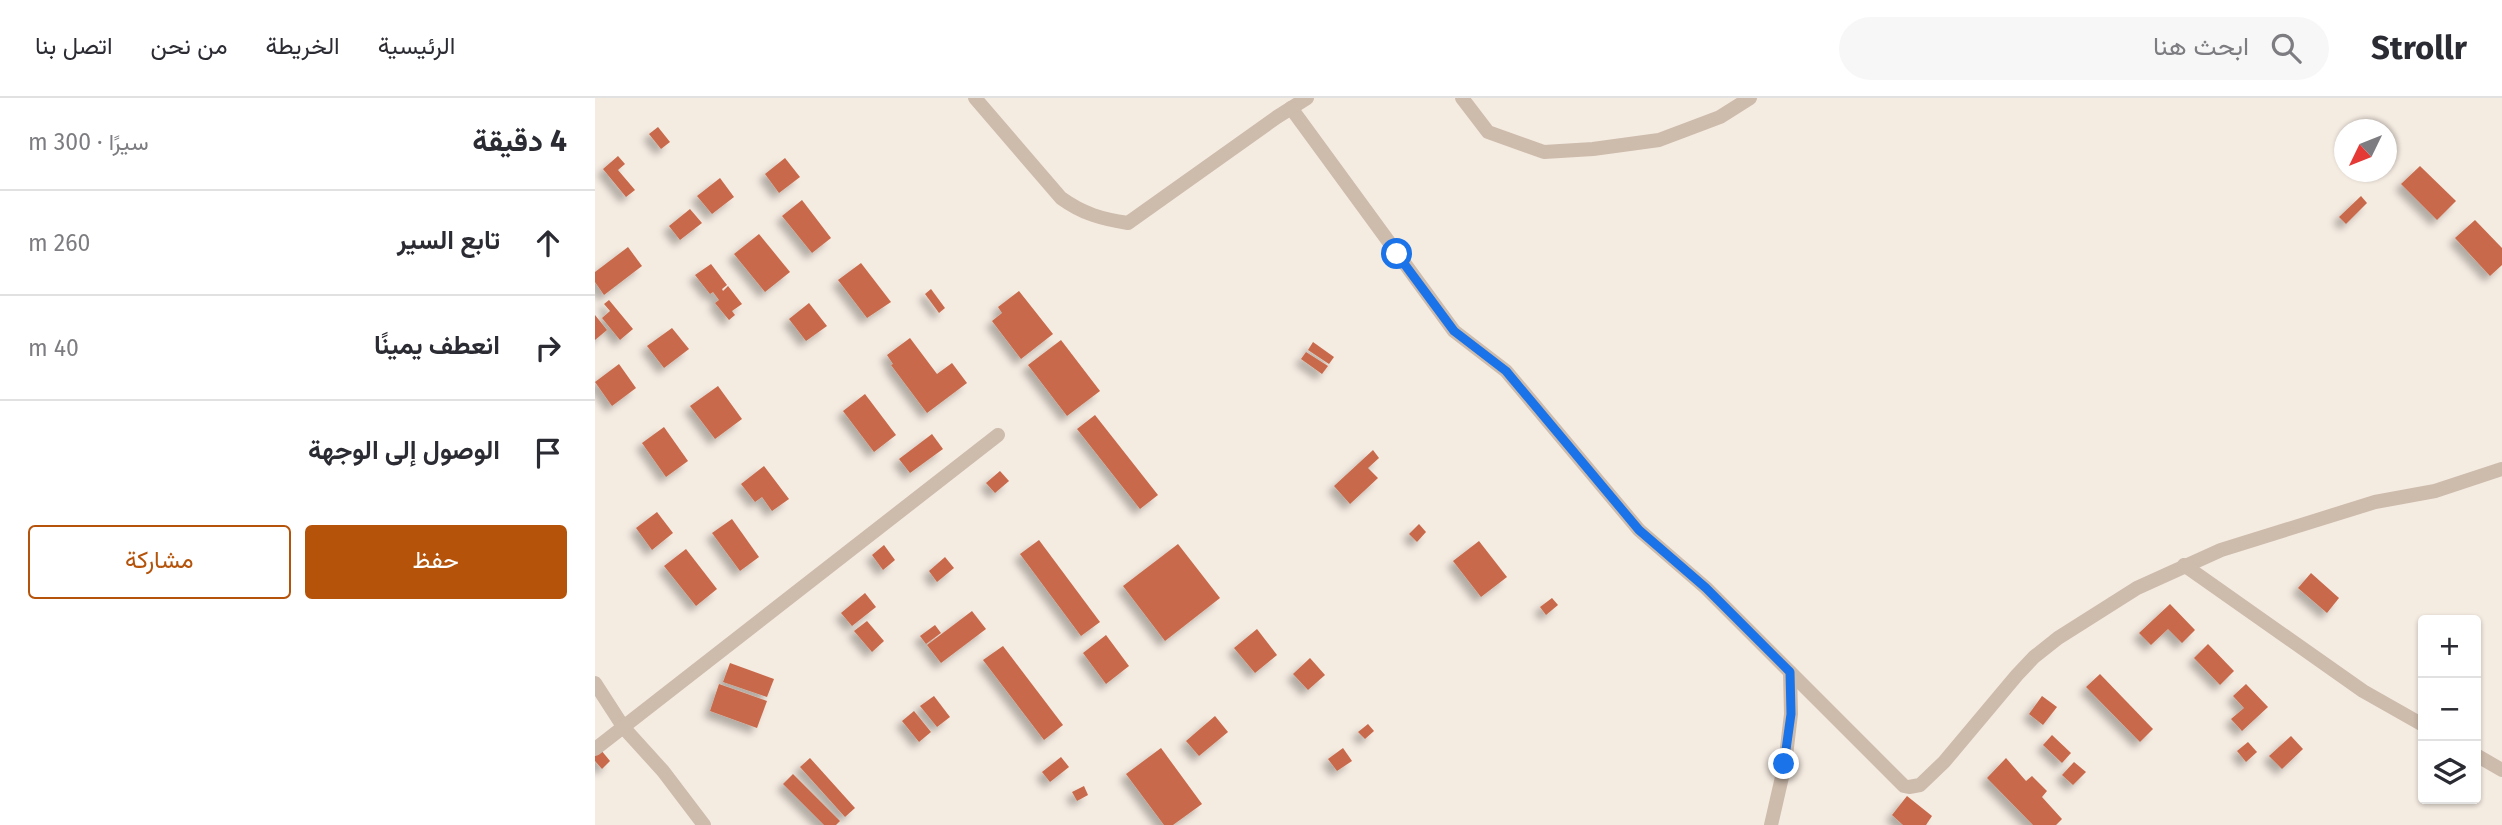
<!DOCTYPE html>
<html lang="ar">
<head>
<meta charset="utf-8">
<style>
	:root { --surface:#fff; --page:#f7f7f7; --text:#2b2b33; --muted:#7c7c81; --line:#e1e1e2; --accent:#b45309 }
	body { margin:0; font-family:"Fira Sans",Vazirmatn,sans-serif; background:var(--page); color:var(--text); direction:rtl }
	.controls { position:absolute; right:21px; bottom:21px; display:grid; overflow:hidden; border-radius:7px; box-shadow:0 2px 5px #0004 }
	.controls button { width:63px; height:63px; display:grid; place-items:center; padding:0; border:0; border-bottom:2px solid var(--line); background:var(--surface); color:var(--text); font:35px sans-serif }
	.compass { position:absolute; left:1739px; top:21px; width:63px; height:63px; border-radius:50%; background:var(--surface); box-shadow:0 2px 5px #0004; rotate:227deg }
	.stop { position:absolute; width:21px; height:21px; margin:-16px; border:5px solid #1a73e8; border-radius:50%; background:#fff }
	.stop.end { background:#1a73e8; border-color:#fff; box-shadow:0 2px 7px #0008 }
	.list { margin:0; padding:0; list-style:none }
	h2 { display:flex; justify-content:space-between; align-items:center; height:91px; margin:0; padding:0 28px; font-size:30px }
	h2 small { font-size:23px; font-weight:400; color:var(--muted) }
	.list li { display:grid; grid-template-columns:46px 1fr auto; gap:21px; align-items:center; box-sizing:border-box; height:105px; padding:0 28px; border-top:2px solid var(--line) }
	.list b { display:block; font-size:26px; white-space:nowrap }
	.list em { font-size:23px; font-style:normal; color:var(--muted) }
	.actions { display:flex; gap:14px; padding:21px 28px }
	.actions a { flex:1; padding:16px 0; border:2px solid var(--accent); border-radius:7px; text-align:center; font-size:24px; color:var(--accent) }
	.actions .main { background:var(--accent); color:#fff }
	.icon { flex:none; width:38px; height:38px; fill:none; stroke:currentColor; stroke-width:2; stroke-linecap:round; stroke-linejoin:round }
	.map { position:relative; flex:none; width:1907px; height:727px; overflow:hidden; direction:ltr }
	header { display:flex; align-items:center; gap:42px; box-sizing:border-box; height:98px; padding:0 35px; background:var(--surface); border-bottom:2px solid var(--line) }
	header strong { font-size:33px }
	nav { display:flex; gap:38px; margin-inline-start:auto; font-size:24px }
	.search { width:490px; height:63px; background:var(--page); display:flex; align-items:center; gap:18px; box-sizing:border-box; padding:0 24px; border-radius:38px; color:var(--muted); font-size:26px }
	main { display:flex }
	aside { flex:1; background:var(--surface) }
	.map>svg:first-child { display:block }
	.building { fill:#c8694b; filter:url(#shadow) }
	.lines { fill:none; stroke-linecap:round; stroke-linejoin:round }
	.minor { stroke:#cdbbac; stroke-width:14 }
	.route { stroke:#1a73e8; stroke-width:9 }
</style>
</head>
<body>
<header>
<strong>Strollr</strong>
<div class="search"><svg class="icon" aria-label="search" viewBox="0 0 24 24"><circle cx="10" cy="10" r="6"/><path d="M15 15l6 6"/></svg>ابحث هنا</div>
<nav><a>الرئيسية</a><a>الخريطة</a><a>من نحن</a><a>اتصل بنا</a></nav>
</header>
<main>
<div class="map">
<svg width="1907" height="727" viewBox="0 0 1907 727">
	<defs>
		<filter id="shadow"><feDropShadow dx="-6" dy="6" stdDeviation="3.5" flood-color="#0004"/></filter>
	</defs>
	<rect width="100%" height="100%" fill="#f4ebe1"/>
	<g class="building">
		<path d="M63 29 75 44 66 51 54 36Z"/>
		<path d="M23 58 30 66 23 72 40 92 31 99 8 71Z"/>
		<path d="M190 60 205 79 184 95 170 76Z"/>
		<path d="M1825 68 1861 103 1842 122 1806 86Z"/>
		<path d="M125 80 139 99 117 116 102 98Z"/>
		<path d="M1766 98 1772 105 1751 126 1744 119Z"/>
		<path d="M207 102 236 140 217 155 187 118Z"/>
		<path d="M95 111 107 125 85 142 74 128Z"/>
		<path d="M1880 122 1907 150V167L1895 178 1860 140Z"/>
		<path d="M164 136 195 174 170 194 139 156Z"/>
		<path d="M33 149 47 168 9 197 0 184V174Z"/>
		<path d="M266 165 296 204 272 220 243 182Z"/>
		<path d="M116 166 132 187 127 191 128 193 133 188 147 206 137 213 140 217 134 222 120 205 124 202 118 194 115 196 100 177Z"/>
		<path d="M336 191 350 210 344 215 330 196Z"/>
		<path d="M424 193 458 236 426 261 397 223 407 215 403 209Z"/>
		<path d="M14 202 38 231 25 242 7 220 15 213 9 206Z"/>
		<path d="M214 205 232 228 211 243 194 221Z"/>
		<path d="M0 217 12 232 0 242Z"/>
		<path d="M77 230 94 251 69 270 52 248Z"/>
		<path d="M315 240 342 276 357 265 372 285 332 315 296 267 298 266 292 257Z"/>
		<path d="M466 242 505 293 472 318 433 267Z"/>
		<path d="M718 244 739 259 734 266 713 252Z"/>
		<path d="M711 254 733 268 727 276 706 261Z"/>
		<path d="M24 266 41 290 17 308 0 284Z"/>
		<path d="M123 288 147 321 120 341 95 308Z"/>
		<path d="M270 296 301 337 279 354 248 313Z"/>
		<path d="M500 317 563 397 545 411 482 331Z"/>
		<path d="M69 329 93 363 71 379 47 345Z"/>
		<path d="M337 336 348 351 315 375 304 361Z"/>
		<path d="M778 352 784 360 773 370 783 380 755 406 739 388Z"/>
		<path d="M169 368 194 401 177 413 167 399 160 404 146 386Z"/>
		<path d="M405 373 414 383 400 395 391 385Z"/>
		<path d="M62 414 78 435 57 452 41 430Z"/>
		<path d="M137 421 164 459 145 473 117 435Z"/>
		<path d="M824 426 831 434 822 444 814 436Z"/>
		<path d="M444 442 505 524 486 538 425 456Z"/>
		<path d="M884 443 912 479 886 499 858 463Z"/>
		<path d="M583 446 625 500 570 543 528 488Z"/>
		<path d="M289 447 300 462 288 472 277 457Z"/>
		<path d="M91 451 122 491 101 508 69 468Z"/>
		<path d="M350 459 359 470 342 484 334 473Z"/>
		<path d="M1716 475 1744 500 1732 515 1703 490Z"/>
		<path d="M270 495 281 509 257 528 246 515Z"/>
		<path d="M957 500 963 507 951 517 945 509Z"/>
		<path d="M1575 506 1600 532 1587 545 1573 531 1556 547 1544 535Z"/>
		<path d="M377 513 391 531 346 565 332 547Z"/>
		<path d="M272 523 289 543 277 554 259 533Z"/>
		<path d="M340 527 346 535 331 546 325 538Z"/>
		<path d="M662 531 682 557 660 575 639 550Z"/>
		<path d="M511 537 534 568 511 586 488 555Z"/>
		<path d="M1613 546 1639 573 1625 587 1599 560Z"/>
		<path d="M408 548 468 627 449 642 388 562Z"/>
		<path d="M715 560 730 577 713 592 698 576Z"/>
		<path d="M135 565 179 581 172 599 128 584Z"/>
		<path d="M1505 576 1558 631 1545 644 1491 589Z"/>
		<path d="M124 586 172 603 162 630 115 613Z"/>
		<path d="M1651 586 1673 609 1647 633 1636 621 1649 610 1638 598Z"/>
		<path d="M339 598 355 619 342 629 325 608Z"/>
		<path d="M1447 598 1462 609 1448 627 1434 616Z"/>
		<path d="M319 613 336 634 324 644 307 623Z"/>
		<path d="M620 618 633 634 604 658 591 643Z"/>
		<path d="M773 626 779 633 770 641 763 634Z"/>
		<path d="M1457 637 1476 655 1467 665 1448 647Z"/>
		<path d="M1696 638 1708 651 1687 671 1674 658Z"/>
		<path d="M1653 644 1662 654 1651 664 1642 653Z"/>
		<path d="M566 650 607 706 578 727H569L531 676Z"/>
		<path d="M748 650 757 663 742 673 733 661Z"/>
		<path d="M6 652 15 663 7 671 0 663V658Z"/>
		<path d="M466 659 474 669 455 684 447 674Z"/>
		<path d="M215 660 260 710 250 719 205 669Z"/>
		<path d="M1411 660 1431 683 1437 678 1452 693 1447 699 1467 721 1461 727H1438L1392 680Z"/>
		<path d="M1479 664 1491 674 1478 687 1467 677Z"/>
		<path d="M198 676 245 723 241 727H229L188 686Z"/>
		<path d="M489 688 493 697 482 703 477 694Z"/>
		<path d="M1312 698 1337 718 1331 727H1308L1297 717Z"/>
	</g>
	<g class="lines">
		<g class="minor">
			<path d="M380 0 466 100C488 116 507 121 533 125L682 19 712 0"/>
			<path d="M867 0 893 34 949 54 998 51 1064 42 1125 19 1155 0"/>
			<path d="M696 10 859 233 911 273 1044 432 1111 490 1309 688 1314 689 1325 687 1349 664 1422 577 1439 559 1463 540 1542 490 1626 452 1780 404 1840 393 1907 371"/>
			<path d="M1589 467 1768 593 1828 627"/>
			<path d="M0 585 29 630 68 673 109 727"/>
			<path d="M0 651 403 337"/>
			<path d="M1881 657 1907 672"/>
			<path d="M1176 727 1190 666 1196 616 1195 574"/>
		</g>
	</g>
	<g class="lines">
		<path class="route" d="M802 156 859 233 911 273 1044 432 1111 490 1195 574 1196 616 1189 666"/>
	</g>
</svg>
<div class="controls">
<button>+</button>
<button>−</button>
<button><svg class="icon" aria-label="layers" viewBox="0 0 24 24"><path d="M12 4l9 5-9 5-9-5zM3 14l9 5 9-5"/></svg></button>
</div>
<svg class="compass" viewBox="-18 -18 36 36"><path d="M0-13l5 13h-10z" fill="#e53935"/><path d="M0 13l5-13h-10z" fill="#7c7c81"/></svg>
<div class="stop" style="left:802px;top:156px"></div>
<div class="stop end" style="left:1189px;top:666px"></div>
</div>
<aside>
<h2>4 دقيقة<small>سيرًا · 300 m</small></h2>
<ul class="list">
<li><svg class="icon" aria-label="ahead" viewBox="0 0 24 24"><path d="M12 20V5M6 11l6-6 6 6"/></svg><div><b>تابع السير</b></div><em>260 m</em></li>
<li><svg class="icon" aria-label="right" viewBox="0 0 24 24"><path d="M7 20v-9h11M14 6l5 5-5 5"/></svg><div><b>انعطف يمينًا</b></div><em>40 m</em></li>
<li><svg class="icon" aria-label="arrive" viewBox="0 0 24 24"><path d="M6 21V4h12l-3 4 3 4H6"/></svg><div><b>الوصول إلى الوجهة</b></div></li>
</ul>
<div class="actions"><a class="main">حفظ</a><a>مشاركة</a></div>
</aside>
</main>
</body>
</html>
